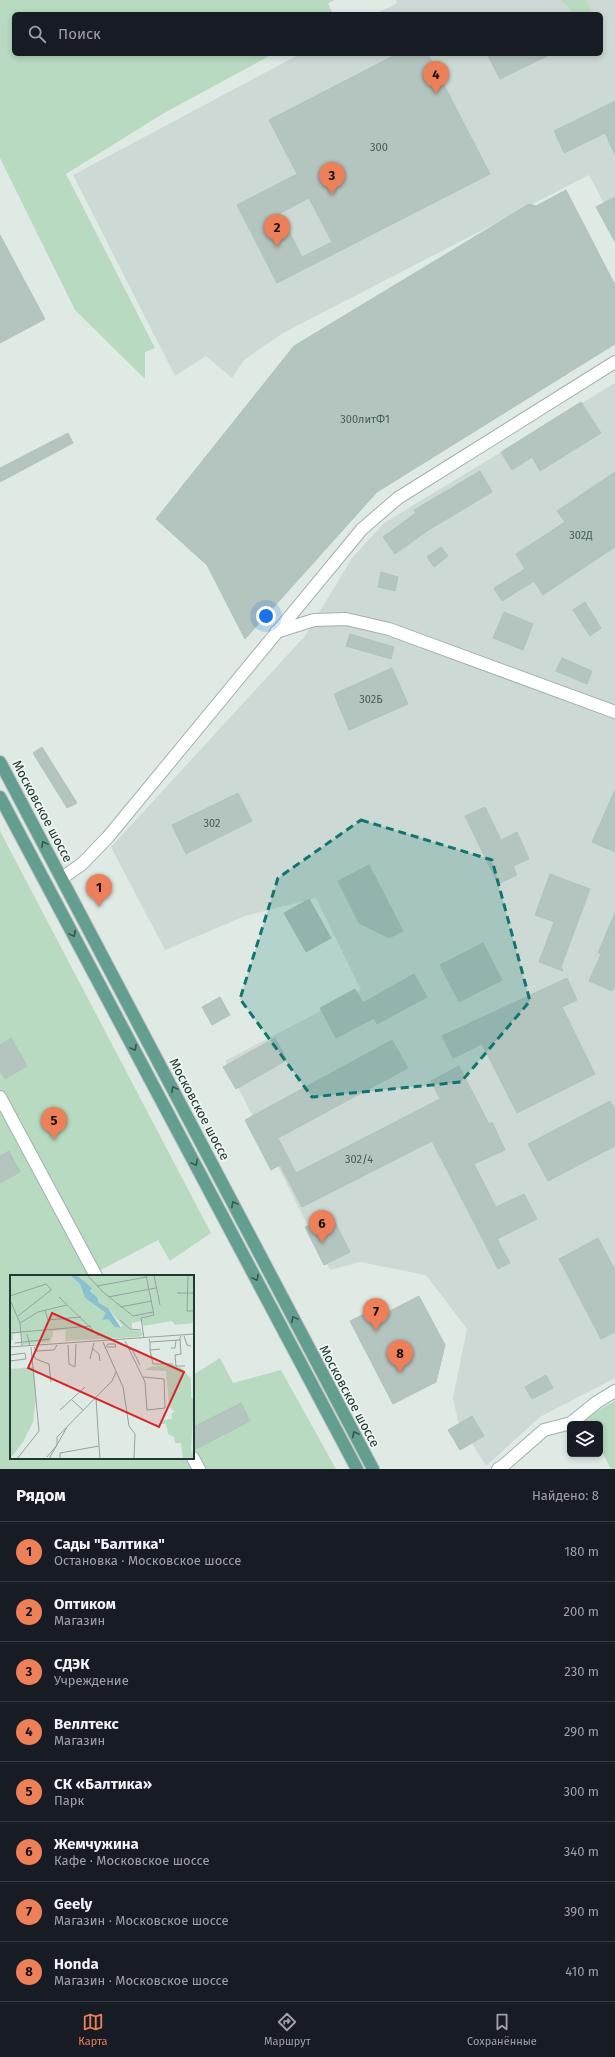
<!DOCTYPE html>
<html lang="ru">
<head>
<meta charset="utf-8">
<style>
	:root { --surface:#171b24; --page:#20242c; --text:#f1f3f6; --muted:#9ea1a6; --line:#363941; --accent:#ed7f59 }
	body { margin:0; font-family:"Fira Sans",sans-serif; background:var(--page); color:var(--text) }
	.controls { position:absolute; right:12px; bottom:12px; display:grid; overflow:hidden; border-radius:6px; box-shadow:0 2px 6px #0003 }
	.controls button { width:36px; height:36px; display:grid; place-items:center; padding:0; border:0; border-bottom:1px solid var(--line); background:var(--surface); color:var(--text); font:20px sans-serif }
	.you { position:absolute; left:266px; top:616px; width:14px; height:14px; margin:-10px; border:3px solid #fff; border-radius:50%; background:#1a73e8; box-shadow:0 0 0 6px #1a73e833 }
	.badge { display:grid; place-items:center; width:26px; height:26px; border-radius:50%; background:var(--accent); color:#111; font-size:13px; font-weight:700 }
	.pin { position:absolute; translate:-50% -33px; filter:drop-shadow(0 1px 2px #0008) }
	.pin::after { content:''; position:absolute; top:21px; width:14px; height:12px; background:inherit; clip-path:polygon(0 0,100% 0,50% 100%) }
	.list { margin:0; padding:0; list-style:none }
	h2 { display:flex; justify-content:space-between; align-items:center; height:52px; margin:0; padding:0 16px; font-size:17px }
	h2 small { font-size:13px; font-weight:400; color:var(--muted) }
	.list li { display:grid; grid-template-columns:26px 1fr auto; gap:12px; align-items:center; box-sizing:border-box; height:60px; padding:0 16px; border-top:1px solid var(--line) }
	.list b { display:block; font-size:15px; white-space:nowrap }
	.list p { margin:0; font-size:13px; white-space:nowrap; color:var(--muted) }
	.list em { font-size:13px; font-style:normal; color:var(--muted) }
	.icon { flex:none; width:22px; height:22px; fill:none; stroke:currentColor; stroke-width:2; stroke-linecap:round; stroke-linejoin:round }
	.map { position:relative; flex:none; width:615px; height:1469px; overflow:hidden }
	.search { position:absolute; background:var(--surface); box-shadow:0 2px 6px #0003; left:12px; right:12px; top:12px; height:44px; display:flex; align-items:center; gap:10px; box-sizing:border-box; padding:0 14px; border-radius:6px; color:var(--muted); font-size:15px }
	.sheet { height:532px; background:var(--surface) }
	nav { display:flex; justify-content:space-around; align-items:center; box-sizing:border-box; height:56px; border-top:1px solid var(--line); background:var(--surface); font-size:11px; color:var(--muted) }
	nav a { display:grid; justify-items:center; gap:2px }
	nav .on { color:var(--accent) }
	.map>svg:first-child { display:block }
	.built { fill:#cdd9d4 }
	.green { fill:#b8dac1 }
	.building { fill:#b4c4be; stroke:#b1c3bc; fill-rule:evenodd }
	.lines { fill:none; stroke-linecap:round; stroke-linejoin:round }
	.minor-casing { stroke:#a2b1ac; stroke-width:14 }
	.major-casing { stroke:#bcc4c2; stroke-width:14 }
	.minor { stroke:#fff; stroke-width:12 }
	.major { stroke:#649e90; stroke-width:12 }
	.oneway { stroke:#34574e }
	.marked { fill:#0f766e; fill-opacity:0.2; stroke:#0f766e; stroke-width:3; stroke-dasharray:8 5; stroke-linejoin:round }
	.labels { text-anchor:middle; stroke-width:3.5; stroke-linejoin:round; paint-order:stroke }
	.number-label { font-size:11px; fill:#455c55 }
	.street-label { font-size:13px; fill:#203932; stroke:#eff6f3 }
	.inset-road { fill:none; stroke:#93a39d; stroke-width:1 }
	.view { fill:#d62828; fill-opacity:0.15; stroke:#d62828; stroke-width:2 }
	.inset-edge { fill:none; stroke:#203932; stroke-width:2 }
</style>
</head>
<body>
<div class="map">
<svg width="615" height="1469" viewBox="0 0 615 1469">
	<rect width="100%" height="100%" fill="#dfeae5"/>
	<g class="built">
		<path d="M396 0H615V224L589 175 283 333 244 360 232 378 206 356 175 376 73 175 300 54H601V14H376L397 3Z"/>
		<path d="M615 383V1378L540 1417 486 1466 458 1421 453 1398 467 1329 426 1275 360 1262 330 1270 225 1061 361 990 316 898 245 916 165 950 111 847 305 636 352 558 384 523Z"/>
	</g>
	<g class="green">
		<path d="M0 0H335L328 3 333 14H14V54H273L164 113 66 174 155 348 145 352V379L75 310 0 158Z"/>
		<path d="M561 0H586L593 14H574Z"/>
		<path d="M0 831 211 1233 170 1261 158 1240 99 1271 101 1276H11V1458H193V1375L220 1358 233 1383 281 1370 336 1469H0Z"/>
		<path d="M615 1401V1469H611L600 1448V1424H587L584 1418Z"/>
	</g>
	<g class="building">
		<path d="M397 54H428L490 174 277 283 237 205 297 174 269 120ZM309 198 332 242 302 257 280 213Z"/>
		<path d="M487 54H551L500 79Z"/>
		<path d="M615 101V155L605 133 564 153 554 131Z"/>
		<path d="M566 190 615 285V344L377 492 245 639 207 565 156 519 294 346 529 204 536 206Z"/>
		<path d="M615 197V242L596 207Z"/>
		<path d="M0 235 45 319 0 343Z"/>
		<path d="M581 402 601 433 540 471 532 457 512 470 501 452Z"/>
		<path d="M68 433 73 443 0 482V468Z"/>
		<path d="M480 471 492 492 427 531 395 554 383 537 416 513 414 510Z"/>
		<path d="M615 472V547L543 595 534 581 502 601 494 588 525 569 516 554 565 522 557 511Z"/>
		<path d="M441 547 448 556 434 567 427 557Z"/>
		<path d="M381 572 398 577 395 591 378 587Z"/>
		<path d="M585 602 601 628 590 636 573 610Z"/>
		<path d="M504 612 533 624 523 650 493 638Z"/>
		<path d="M350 634 394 647 391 659 346 646Z"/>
		<path d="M562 658 592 671 587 684 556 671Z"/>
		<path d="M392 668 408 704 349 730 334 694Z"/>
		<path d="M42 747 77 803 67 808 33 753Z"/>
		<path d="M615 790V852L592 842Z"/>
		<path d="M238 793 252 821 186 854 172 825Z"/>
		<path d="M485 807 501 840 517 832 529 859 513 866 517 875 498 884 465 816Z"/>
		<path d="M369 865 403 931 389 938 359 923 338 881Z"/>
		<path d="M550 874 590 889 561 967 563 971 539 962 554 922 535 915Z"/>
		<path d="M309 899 331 938 306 952 284 913Z"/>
		<path d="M615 913V985L612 991 589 981 601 954 598 953Z"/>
		<path d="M483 943 502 980 459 1002 440 965Z"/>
		<path d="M414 974 427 997 377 1024 374 1018 336 1038 320 1008 355 989 363 1003Z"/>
		<path d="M567 978 577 1000 562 1007 595 1074 517 1113 482 1044 453 1058 442 1036Z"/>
		<path d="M220 997 230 1015 212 1025 202 1007Z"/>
		<path d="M11 1038 27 1066 5 1079 0 1071V1045Z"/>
		<path d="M275 1038 287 1060 236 1089 223 1067Z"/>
		<path d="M392 1040 408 1068 278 1138 296 1173 440 1099 431 1081 459 1066 489 1124 492 1122 505 1150 474 1164 496 1207 524 1194 537 1219 497 1239 510 1263 498 1269 432 1141 302 1207 280 1165 271 1170 245 1120Z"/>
		<path d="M610 1101 615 1109V1146L548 1181 528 1144Z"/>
		<path d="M9 1151 20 1172 0 1183V1156Z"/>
		<path d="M331 1214 350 1252 324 1265 305 1227Z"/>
		<path d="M598 1238 615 1270V1332L601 1339 559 1259Z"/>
		<path d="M419 1296 445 1345 436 1382 393 1404 350 1321 380 1306 384 1314Z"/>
		<path d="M546 1375 553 1388 532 1399 525 1387Z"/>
		<path d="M241 1403 250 1421 196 1449 193 1443V1427Z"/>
		<path d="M472 1416 484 1436 460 1450 448 1430Z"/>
	</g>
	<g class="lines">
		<defs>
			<g id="minor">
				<path d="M276 632 314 620 346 619 389 629 615 712"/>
				<path d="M62 878 82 864 108 837 362 529 398 498 615 362"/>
				<path d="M0 1097 96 1276"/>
				<path d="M193 1458 199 1469"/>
				<path d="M498 1469 504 1465 544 1430 571 1423 597 1402 615 1391"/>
			</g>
			<g id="major">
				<path d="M0 762 373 1469"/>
				<path d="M0 797 357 1469"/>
			</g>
		</defs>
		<use href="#minor" class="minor-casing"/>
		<use href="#major" class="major-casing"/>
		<use href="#minor" class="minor"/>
		<use href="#major" class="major"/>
	</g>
	<defs><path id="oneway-chevron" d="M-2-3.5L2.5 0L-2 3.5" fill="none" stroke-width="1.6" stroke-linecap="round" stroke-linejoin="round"/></defs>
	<g class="oneway">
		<use href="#oneway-chevron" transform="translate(44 844) rotate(-118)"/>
		<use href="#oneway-chevron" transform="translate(73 934) rotate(62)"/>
		<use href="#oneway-chevron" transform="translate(134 1048) rotate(62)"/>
		<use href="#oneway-chevron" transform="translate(174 1089) rotate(-118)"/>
		<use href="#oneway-chevron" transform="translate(195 1163) rotate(62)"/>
		<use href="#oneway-chevron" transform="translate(234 1204) rotate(-118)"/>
		<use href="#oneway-chevron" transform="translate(256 1278) rotate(62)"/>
		<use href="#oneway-chevron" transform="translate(294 1319) rotate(-118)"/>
		<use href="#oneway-chevron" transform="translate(355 1434) rotate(-118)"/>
	</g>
	<path class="marked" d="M361 820 492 860 530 1001 461 1082 312 1097 240 999 278 878Z"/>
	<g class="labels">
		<g class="number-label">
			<text x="379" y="151">300</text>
			<text x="365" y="423">300литФ1</text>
			<text x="581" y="539">302Д</text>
			<text x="371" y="703">302Б</text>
			<text x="212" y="827">302</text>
			<text x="359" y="1163">302/4</text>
		</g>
		<g class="street-label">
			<text transform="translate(43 811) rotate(62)" y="5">Московское шоссе</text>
			<text transform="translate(200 1109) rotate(62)" y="5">Московское шоссе</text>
			<text transform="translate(350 1396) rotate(62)" y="5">Московское шоссе</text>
		</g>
	</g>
	<g transform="translate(10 1275)">
		<rect width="184" height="184" fill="#dfeae5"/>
		<path d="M0 0H60L70 9 75 23 96 38 105 52 111 53 112 50 98 33 89 28 87 22 66 0H184V48L165 50 162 46 133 51 132 46 122 48V53L118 54 132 57 133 60 128 62 55 66 56 55 43 56V62H41L40 67 13 70 11 58 3 59V65H0ZM164 90 172 93 181 104V123L184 124 181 176 184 178V184H173L171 168H165L164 162 158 159 156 149H149L153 145 162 144V138L165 137 159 131 156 96 134 95 143 91ZM24 92 26 121 23 147 13 167 0 184V94Z" fill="#b8dac1"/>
		<path d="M60 0H66L82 13 80 16 87 22 89 28 98 33 111 53 105 52 98 44 92 45 96 38 75 23 70 9Z" fill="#88c2ce"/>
		<path class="inset-road" d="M77 0 93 17 123 41 143 37M144 0 150 30M178 0 177 36H184M87 11 137 2M167 18H184M0 21 36 9 40 13 41 15 8 41M49 22 89 61M98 22 146 13M0 25 10 48 12 71M110 32 142 26M35 35 38 45 71 42M110 45 120 54 131 55M10 48 28 37 57 30M0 58 81 51M17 59 20 71M174 61 177 70 181 71M134 63 131 43 144 40 136 0M139 64 140 67 169 65 171 61M170 64 171 79 165 80 166 91H175M115 66 135 107 137 135 155 133 154 104 133 102M93 67 113 112 119 151 125 159 124 184M140 67V75L150 74M5 68 40 64M58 70 59 89 65 92 66 69M0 72 184 59M24 72 26 76 44 75 47 70M82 73 89 79 90 86M95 73 98 69H105L106 72H97M161 73H165L166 65M119 75 122 74 130 90M140 75 143 89H163M0 80 15 78 16 84 0 86M23 80 26 84 39 89 41 107M80 84 84 68M62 125 73 135M50 135 75 112M89 171 90 184M37 182 47 170V162L102 106 106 97M7 184 29 156 21 72M39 184 57 152M50 184V178L89 171 86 123"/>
		<path class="view" d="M42 38 174 97 149 152 18 93Z"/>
		<rect width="184" height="184" class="inset-edge"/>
	</g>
</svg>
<div class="controls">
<button><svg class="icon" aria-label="layers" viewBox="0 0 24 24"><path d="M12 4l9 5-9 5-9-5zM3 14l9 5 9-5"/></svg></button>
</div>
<div class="you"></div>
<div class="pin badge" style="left:99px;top:907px">1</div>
<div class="pin badge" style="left:277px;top:247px">2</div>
<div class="pin badge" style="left:332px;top:195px">3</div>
<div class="pin badge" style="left:436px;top:94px">4</div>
<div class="pin badge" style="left:54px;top:1140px">5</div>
<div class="pin badge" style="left:322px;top:1243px">6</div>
<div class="pin badge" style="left:376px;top:1331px">7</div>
<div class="pin badge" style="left:400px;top:1373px">8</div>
<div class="search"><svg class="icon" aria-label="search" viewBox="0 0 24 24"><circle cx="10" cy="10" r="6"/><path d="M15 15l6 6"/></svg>Поиск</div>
</div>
<section class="sheet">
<h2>Рядом<small>Найдено: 8</small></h2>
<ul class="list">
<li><span class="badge">1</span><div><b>Сады &quot;Балтика&quot;</b><p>Остановка · Московское шоссе</p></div><em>180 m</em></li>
<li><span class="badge">2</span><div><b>Оптиком</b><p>Магазин</p></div><em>200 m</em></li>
<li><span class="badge">3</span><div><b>СДЭК</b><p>Учреждение</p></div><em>230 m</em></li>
<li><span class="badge">4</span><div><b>Веллтекс</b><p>Магазин</p></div><em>290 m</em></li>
<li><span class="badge">5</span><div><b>СК «Балтика»</b><p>Парк</p></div><em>300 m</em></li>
<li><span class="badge">6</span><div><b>Жемчужина</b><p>Кафе · Московское шоссе</p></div><em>340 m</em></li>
<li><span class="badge">7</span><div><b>Geely</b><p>Магазин · Московское шоссе</p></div><em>390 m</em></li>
<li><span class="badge">8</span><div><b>Honda</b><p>Магазин · Московское шоссе</p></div><em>410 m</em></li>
</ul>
</section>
<nav>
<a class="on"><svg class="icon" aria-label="map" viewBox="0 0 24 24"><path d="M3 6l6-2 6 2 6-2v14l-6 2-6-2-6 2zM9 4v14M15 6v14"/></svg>Карта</a>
<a><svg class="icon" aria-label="directions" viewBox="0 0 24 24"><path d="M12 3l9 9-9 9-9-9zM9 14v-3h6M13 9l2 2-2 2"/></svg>Маршрут</a>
<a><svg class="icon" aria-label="saved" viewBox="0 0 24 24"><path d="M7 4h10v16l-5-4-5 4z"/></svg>Сохранённые</a>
</nav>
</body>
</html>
